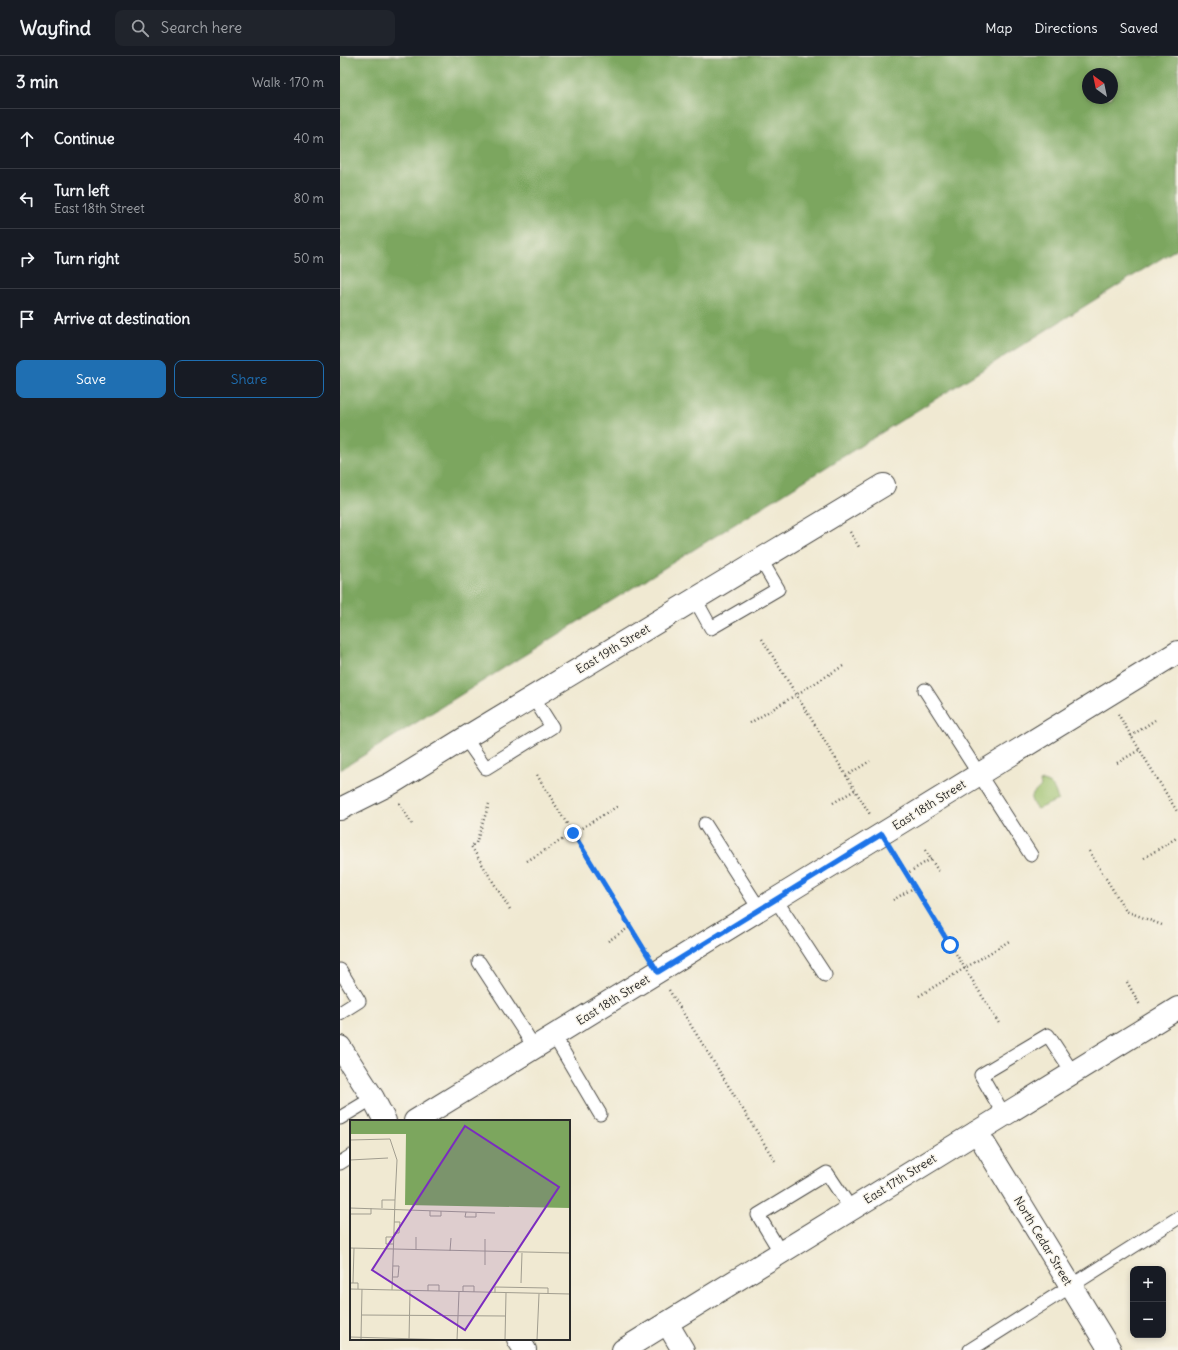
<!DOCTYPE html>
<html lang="en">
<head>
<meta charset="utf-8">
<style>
	:root { --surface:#171b24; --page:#20242c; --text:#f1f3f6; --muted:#9ea1a6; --line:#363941; --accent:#1f6fb2 }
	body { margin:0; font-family:Delius,sans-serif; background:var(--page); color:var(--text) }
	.controls { position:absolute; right:12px; bottom:12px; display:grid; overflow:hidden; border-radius:8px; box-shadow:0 2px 6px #0003 }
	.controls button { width:36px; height:36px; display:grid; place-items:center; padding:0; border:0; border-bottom:1px solid var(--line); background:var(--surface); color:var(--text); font:20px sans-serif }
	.compass { position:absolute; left:742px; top:12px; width:36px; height:36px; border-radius:50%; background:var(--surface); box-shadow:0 2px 6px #0003; rotate:327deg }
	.stop { position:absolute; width:12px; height:12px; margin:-9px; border:3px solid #1a73e8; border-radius:50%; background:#fff }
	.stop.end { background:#1a73e8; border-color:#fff; box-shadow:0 1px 4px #0008 }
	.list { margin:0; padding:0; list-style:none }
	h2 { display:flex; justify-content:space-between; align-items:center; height:52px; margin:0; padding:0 16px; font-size:17px }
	h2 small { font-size:13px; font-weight:400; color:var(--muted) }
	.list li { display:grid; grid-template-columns:26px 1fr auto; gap:12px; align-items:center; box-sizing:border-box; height:60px; padding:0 16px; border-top:1px solid var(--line) }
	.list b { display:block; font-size:15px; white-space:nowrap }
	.list p { margin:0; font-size:13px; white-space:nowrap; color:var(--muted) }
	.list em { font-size:13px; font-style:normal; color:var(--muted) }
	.actions { display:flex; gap:8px; padding:12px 16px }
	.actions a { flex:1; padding:9px 0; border:1px solid var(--accent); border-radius:8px; text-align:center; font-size:14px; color:var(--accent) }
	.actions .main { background:var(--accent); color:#fff }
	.icon { flex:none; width:22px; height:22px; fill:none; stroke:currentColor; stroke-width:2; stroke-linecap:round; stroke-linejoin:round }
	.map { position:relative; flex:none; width:838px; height:1294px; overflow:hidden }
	header { display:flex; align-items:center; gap:24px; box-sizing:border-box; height:56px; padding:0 20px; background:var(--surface); border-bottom:1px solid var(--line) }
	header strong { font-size:19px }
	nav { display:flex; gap:22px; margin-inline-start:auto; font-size:14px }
	.search { width:280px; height:36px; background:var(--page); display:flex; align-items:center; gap:10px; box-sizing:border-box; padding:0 14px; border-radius:8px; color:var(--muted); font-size:15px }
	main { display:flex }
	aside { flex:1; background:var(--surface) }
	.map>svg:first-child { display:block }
	.green { fill:#9bc06a; stroke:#63764a }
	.forest { fill:#7ca65e; stroke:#546844; fill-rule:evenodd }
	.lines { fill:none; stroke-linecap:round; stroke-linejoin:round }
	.service-casing { stroke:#494844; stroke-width:15 }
	.minor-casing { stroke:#494844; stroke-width:24 }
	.path { stroke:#494844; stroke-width:2.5; stroke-dasharray:1 3; stroke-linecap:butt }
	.service { stroke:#fff; stroke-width:13 }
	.minor { stroke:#fff; stroke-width:22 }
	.route { stroke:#1a73e8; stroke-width:5 }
	.labels { text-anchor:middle; stroke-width:3; stroke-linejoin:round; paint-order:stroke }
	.street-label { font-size:12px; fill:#2b2b2b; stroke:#f7f3e8 }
	.inset-road { fill:none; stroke:#a19d8f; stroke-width:1 }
	.view { fill:#7b2cbf; fill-opacity:0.15; stroke:#7b2cbf; stroke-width:2 }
	.inset-edge { fill:none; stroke:#2b2b2b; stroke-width:2 }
</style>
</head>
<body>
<header>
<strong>Wayfind</strong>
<div class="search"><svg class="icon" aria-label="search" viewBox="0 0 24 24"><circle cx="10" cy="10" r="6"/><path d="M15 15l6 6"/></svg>Search here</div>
<nav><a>Map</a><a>Directions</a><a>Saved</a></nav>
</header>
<main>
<aside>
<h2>3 min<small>Walk · 170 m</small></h2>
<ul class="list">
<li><svg class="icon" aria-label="ahead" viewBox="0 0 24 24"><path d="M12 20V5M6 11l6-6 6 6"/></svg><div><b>Continue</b></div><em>40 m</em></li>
<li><svg class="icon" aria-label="left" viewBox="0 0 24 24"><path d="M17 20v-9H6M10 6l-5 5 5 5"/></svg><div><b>Turn left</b><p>East 18th Street</p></div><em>80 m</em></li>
<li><svg class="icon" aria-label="right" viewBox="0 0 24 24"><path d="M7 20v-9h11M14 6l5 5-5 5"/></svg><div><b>Turn right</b></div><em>50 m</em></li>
<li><svg class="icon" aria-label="arrive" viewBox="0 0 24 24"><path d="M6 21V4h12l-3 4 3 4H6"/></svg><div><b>Arrive at destination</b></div></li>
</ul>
<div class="actions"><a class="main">Save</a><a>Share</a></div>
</aside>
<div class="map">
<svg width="838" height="1294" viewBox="0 0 838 1294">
	<rect width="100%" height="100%" fill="#f7f3e8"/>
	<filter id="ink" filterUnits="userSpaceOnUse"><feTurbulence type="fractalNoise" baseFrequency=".025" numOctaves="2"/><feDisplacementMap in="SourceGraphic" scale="8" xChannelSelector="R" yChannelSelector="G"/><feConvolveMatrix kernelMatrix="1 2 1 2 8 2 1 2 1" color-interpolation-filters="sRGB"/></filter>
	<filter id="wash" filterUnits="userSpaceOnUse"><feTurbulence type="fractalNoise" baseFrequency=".012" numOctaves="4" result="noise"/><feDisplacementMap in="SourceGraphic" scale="16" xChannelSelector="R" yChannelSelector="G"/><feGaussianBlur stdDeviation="0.9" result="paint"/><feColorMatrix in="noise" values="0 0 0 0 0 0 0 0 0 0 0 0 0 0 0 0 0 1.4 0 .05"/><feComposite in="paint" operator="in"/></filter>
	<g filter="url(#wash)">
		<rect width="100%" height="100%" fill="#f0e9d2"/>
		<path class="green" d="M703 725C714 728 715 734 718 744L697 753 694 750 691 743 693 738 701 730 700 726Z"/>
		<path class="forest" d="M0 0H838V192L0 714ZM748 18H772V42H748Z"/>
	</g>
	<g filter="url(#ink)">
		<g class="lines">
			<defs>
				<g id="service">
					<path d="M355 543 371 572 438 533 421 504"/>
					<path d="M585 634 691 799"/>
					<path d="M125 682 146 712 212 671 193 641"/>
					<path d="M365 768 420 854"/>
					<path d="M436 844 485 919"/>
					<path d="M139 906 195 992"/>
					<path d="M0 914 19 945 0 957"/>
					<path d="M214 980 260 1058"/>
					<path d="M664 1059 641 1019 708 979 733 1017"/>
					<path d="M0 1062 33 1042"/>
					<path d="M0 1107 11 1100"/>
					<path d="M441 1197 418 1159 487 1117 511 1153"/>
					<path d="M630 1294 838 1162"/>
				</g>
				<g id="minor">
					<path d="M0 753 52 727 125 682 544 429"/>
					<path d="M0 991 33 1042 45 1065"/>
					<path d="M75 1065 838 596"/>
					<path d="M637 1076 770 1294"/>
					<path d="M327 1267 343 1294"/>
					<path d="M178 1283 185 1294"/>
					<path d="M283 1294 838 952"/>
				</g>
			</defs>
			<use href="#service" class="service-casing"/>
			<use href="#minor" class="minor-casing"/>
			<g class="path">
				<path d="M510 476 519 491"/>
				<path d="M422 583 531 760"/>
				<path d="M778 658 838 757"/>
				<path d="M410 667 503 610"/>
				<path d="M791 680 815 664"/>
				<path d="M777 707 799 694"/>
				<path d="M197 719 307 898"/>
				<path d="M506 720 530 705"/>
				<path d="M59 747 72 768"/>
				<path d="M493 747 515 734"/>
				<path d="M149 748 136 787 131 790 171 855"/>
				<path d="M585 794 599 816"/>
				<path d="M749 795 786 855 822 869"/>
				<path d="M553 796 660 969"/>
				<path d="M804 802 838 781"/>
				<path d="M187 805 278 750"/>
				<path d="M566 818 591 803"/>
				<path d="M553 844 575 831"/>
				<path d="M268 885 290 871"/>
				<path d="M787 926 800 949"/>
				<path d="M329 934 435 1105"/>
				<path d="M579 940 671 884"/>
			</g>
			<use href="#service" class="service"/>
			<use href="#minor" class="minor"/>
		</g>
	</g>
	<g class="lines" filter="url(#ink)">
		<path class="route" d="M233 777 318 916 542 778 610 889"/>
	</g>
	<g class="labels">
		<g class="street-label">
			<text transform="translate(273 593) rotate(-31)" y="4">East 19th Street</text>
			<text transform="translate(589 749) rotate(-32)" y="4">East 18th Street</text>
			<text transform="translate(273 944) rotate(-32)" y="4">East 18th Street</text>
			<text transform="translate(560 1123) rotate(-32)" y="4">East 17th Street</text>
			<text transform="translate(703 1185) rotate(59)" y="4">North Cedar Street</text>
		</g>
	</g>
	<g transform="translate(10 1064)">
		<rect width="220" height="220" fill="#f0e9d2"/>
		<path d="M0 0H220V88L55 85 56 14H0Z" fill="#7ca65e"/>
		<path class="inset-road" d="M0 20 40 19 47 40 45 80M0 40 38 38M0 88 145 93M32 88V80H45L42 170M80 91V96H91V91M116 92 115 97H126V93M0 94H21V88M44 113H49L50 102H44M44 124H36V117H44M0 128 220 133M66 130V117M100 131 101 118M135 145V119M43 157H48L49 146H43M0 163H8V169M3 163 4 128M171 163 172 133M0 169 220 174M78 171V165H89V171M113 172V166H124V172M145 173V167L198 168V174M11 195 155 196M0 217 103 220M11 219 12 169M59 220 60 171M107 220 109 172M155 220 156 173M187 220 189 174"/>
		<path class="view" d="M115 6 209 67 115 210 22 150Z"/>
		<rect width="220" height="220" class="inset-edge"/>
	</g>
</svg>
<div class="controls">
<button>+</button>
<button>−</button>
</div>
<svg class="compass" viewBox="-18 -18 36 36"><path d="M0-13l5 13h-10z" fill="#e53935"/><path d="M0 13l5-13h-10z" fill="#9ea1a6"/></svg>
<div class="stop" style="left:610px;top:889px"></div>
<div class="stop end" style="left:233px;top:777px"></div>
</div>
</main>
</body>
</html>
